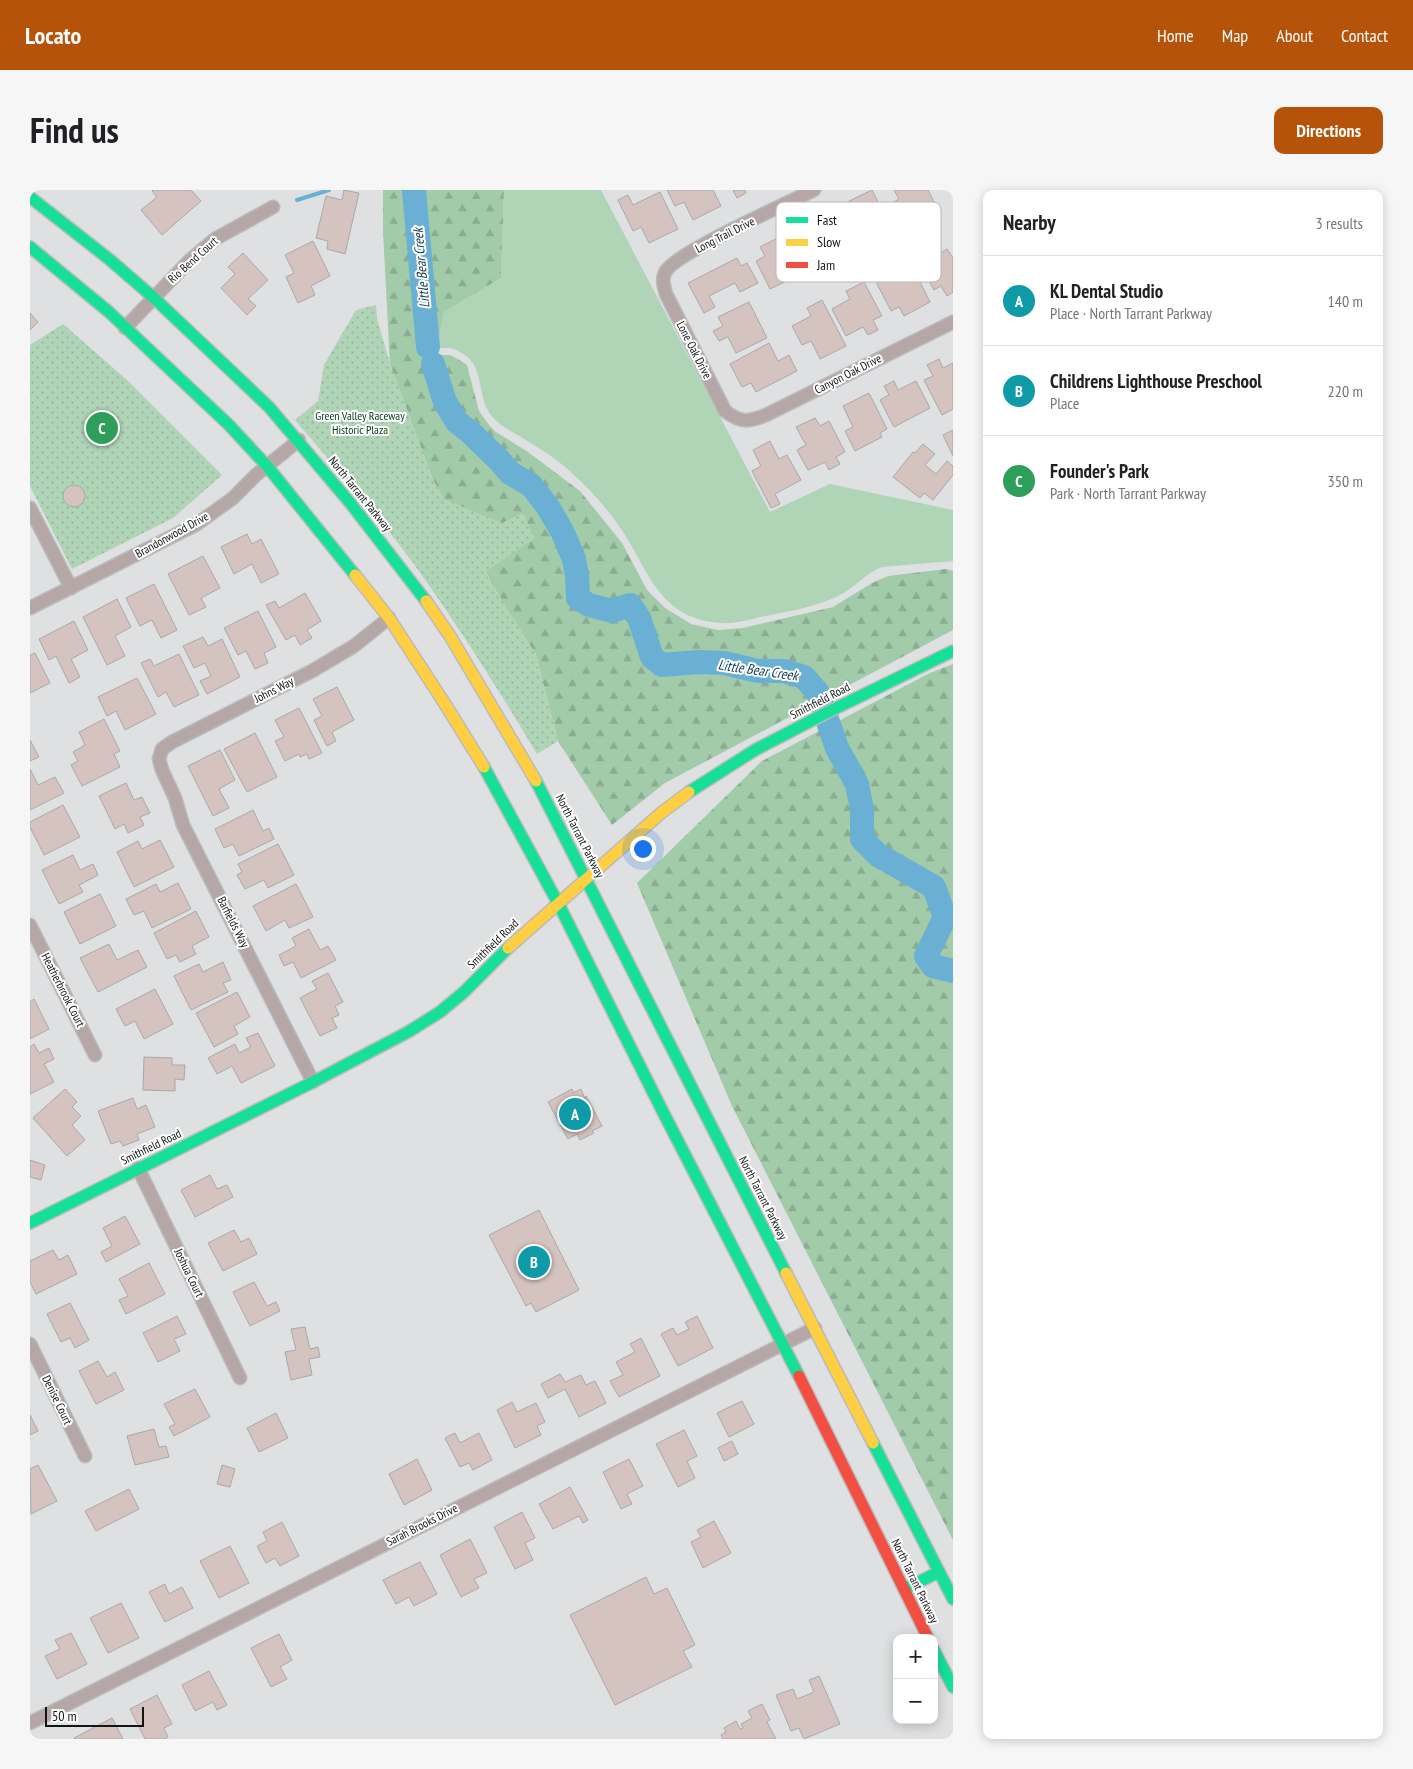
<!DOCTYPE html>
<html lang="en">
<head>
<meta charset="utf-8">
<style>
	:root { --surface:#fff; --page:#f6f6f6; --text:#202124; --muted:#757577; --line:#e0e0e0; --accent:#b45309 }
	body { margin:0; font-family:"PT Sans Narrow",sans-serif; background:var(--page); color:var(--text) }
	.controls { position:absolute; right:15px; bottom:15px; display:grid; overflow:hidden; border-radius:10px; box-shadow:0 2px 12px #0003 }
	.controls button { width:45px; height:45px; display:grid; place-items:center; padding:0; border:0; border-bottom:1px solid var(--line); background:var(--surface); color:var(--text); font:25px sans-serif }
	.scale { position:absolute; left:15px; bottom:12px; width:99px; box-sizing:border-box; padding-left:5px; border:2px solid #131415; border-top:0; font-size:14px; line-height:18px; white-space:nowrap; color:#131415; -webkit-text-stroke:4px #fff; paint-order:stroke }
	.you { position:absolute; left:612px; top:658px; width:18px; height:18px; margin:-12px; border:4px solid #fff; border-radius:50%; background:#1a73e8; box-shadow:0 0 0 8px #1a73e833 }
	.badge { display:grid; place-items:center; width:32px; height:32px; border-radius:50%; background:var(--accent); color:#fff; font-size:16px; font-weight:700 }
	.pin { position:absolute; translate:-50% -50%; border:2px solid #fff; box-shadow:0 1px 5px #0006 }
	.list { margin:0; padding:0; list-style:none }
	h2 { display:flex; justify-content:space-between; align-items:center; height:65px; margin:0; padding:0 20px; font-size:21px }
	h2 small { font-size:16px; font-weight:400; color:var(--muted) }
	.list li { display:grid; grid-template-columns:32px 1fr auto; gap:15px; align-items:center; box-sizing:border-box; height:90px; padding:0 20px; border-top:1px solid var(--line) }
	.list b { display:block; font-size:19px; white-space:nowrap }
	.list p { margin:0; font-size:16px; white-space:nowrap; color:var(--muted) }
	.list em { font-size:16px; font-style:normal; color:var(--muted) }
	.map { position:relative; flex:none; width:923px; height:1549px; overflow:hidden; border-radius:10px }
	header { display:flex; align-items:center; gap:30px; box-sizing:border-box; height:70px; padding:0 25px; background:var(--accent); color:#fff }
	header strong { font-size:24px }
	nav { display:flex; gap:28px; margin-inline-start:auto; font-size:18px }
	.intro { display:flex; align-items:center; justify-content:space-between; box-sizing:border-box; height:120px; padding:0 30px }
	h1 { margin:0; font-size:35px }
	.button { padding:12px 22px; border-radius:10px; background:var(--accent); color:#fff; font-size:18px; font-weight:700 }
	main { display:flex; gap:30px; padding:0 30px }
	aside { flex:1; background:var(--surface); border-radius:10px; box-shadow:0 2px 12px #0003 }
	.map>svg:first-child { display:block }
	.grass { fill:#afd4b6 }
	.forest { fill:url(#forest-firs) }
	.park { fill:url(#park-dots) }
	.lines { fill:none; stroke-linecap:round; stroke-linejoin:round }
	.stream { stroke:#69b0d4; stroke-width:4 }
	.river { stroke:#69b0d4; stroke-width:24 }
	.building { fill:#d4c3be; stroke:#a9a9a9 }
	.street-casing { stroke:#babbbc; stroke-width:15 }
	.fast-casing { stroke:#babbbc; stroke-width:14 }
	.slow-casing { stroke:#babbbc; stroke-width:14 }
	.jam-casing { stroke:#babbbc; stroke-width:14 }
	.street { stroke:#b4a7a6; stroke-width:12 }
	.fast { stroke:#16e098; stroke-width:11 }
	.slow { stroke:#ffcf43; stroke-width:11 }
	.jam { stroke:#f24e42; stroke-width:11 }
	.labels { text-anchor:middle; stroke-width:4; stroke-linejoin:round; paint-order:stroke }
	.street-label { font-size:12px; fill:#131415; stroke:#fff }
	.park-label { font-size:12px; fill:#003b13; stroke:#fff }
	.water-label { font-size:14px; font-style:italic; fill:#103a50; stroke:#fff }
	.key { fill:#fff; stroke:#b8b8b9; stroke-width:1 }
	.key-label { font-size:14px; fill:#131415 }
</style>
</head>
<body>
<header>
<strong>Locato</strong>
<nav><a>Home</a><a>Map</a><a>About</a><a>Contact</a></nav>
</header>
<div class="intro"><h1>Find us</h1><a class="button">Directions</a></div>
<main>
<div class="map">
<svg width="923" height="1549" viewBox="0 0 923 1549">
	<defs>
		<pattern id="forest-firs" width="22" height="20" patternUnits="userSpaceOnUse" patternTransform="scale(1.25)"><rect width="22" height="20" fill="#a1cba9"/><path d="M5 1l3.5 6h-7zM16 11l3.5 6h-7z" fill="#8aad91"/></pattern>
		<pattern id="park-dots" width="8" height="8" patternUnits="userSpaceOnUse" patternTransform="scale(1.25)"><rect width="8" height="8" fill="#afd4b6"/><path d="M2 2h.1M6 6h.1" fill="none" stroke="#96b59c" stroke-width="1.8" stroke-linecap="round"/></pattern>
	</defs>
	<rect width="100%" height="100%" fill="#dfe0e1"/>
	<path class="grass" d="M474 0H571L740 322 800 294 923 320V371L852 377C836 383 824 398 808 406 786 417 760 421 735 426 721 429 705 434 690 433 627 428 619 379 589 336 576 317 560 300 544 285 529 270 509 258 491 247 481 241 468 235 461 225 445 204 457 174 428 161 420 157 415 157 407 159L414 122 471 88Z"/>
	<g class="forest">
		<path d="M353 0H474L471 88 414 122 407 159 409 165H420L428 169 437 175 449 221 459 235 466 242 498 262 550 301 592 353 617 400 635 418 661 434 688 440 713 438 803 417 842 393 858 386 916 379 923 381V440L635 593 582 635 528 551 506 465 471 409 403 290 360 174 353 41Z"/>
		<path d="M923 474V1350L702 916 607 693 732 571 900 483Z"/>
	</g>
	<g class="park">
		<path d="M346 115 347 129 360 174 403 290 414 309 472 333 493 323 505 348 455 382 506 465 528 551 507 564C468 499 428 435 383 373 346 323 305 277 265 230L288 211 294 175 326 120Z"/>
		<path d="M33 134 97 190 192 285 143 328 42 379 0 296V155Z"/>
	</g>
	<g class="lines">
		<path class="stream" d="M267 10 299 0"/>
		<g class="river">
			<path d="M384 0 398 157"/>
			<path d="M403 174 415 212 427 232 440 242 470 271 480 283 501 295 518 317 533 343 544 369 547 386 548 408 559 415 582 421 600 415 609 428 622 467 632 475 669 472 694 473 728 481H754L774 487 788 503 807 558 827 594 832 619V649L848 665 904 697 915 727 896 766 903 776 923 781"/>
		</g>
	</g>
	<g class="building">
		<path d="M123 0H161L171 11 132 45 111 20 127 7 122 1Z"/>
		<path d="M314 0 329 3 315 64 297 59 298 51 286 48 296 6 312 10Z"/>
		<path d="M637 0H683L691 16 663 30 654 12 645 16Z"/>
		<path d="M703 0H715L716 3 707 8Z"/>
		<path d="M842 0 850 16 833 24 838 34 855 26 868 53 848 62 844 53 827 61 805 18Z"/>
		<path d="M864 0H898L904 12 895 16 900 25 872 39 860 14 869 9Z"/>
		<path d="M630 2 648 39 619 53 611 37 603 41 588 10 598 5 603 15Z"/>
		<path d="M748 48 752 56 763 51 778 81 740 99 726 71 735 66 730 57Z"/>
		<path d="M283 51 300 86 281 96 285 105 268 113 256 87 264 83 255 65Z"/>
		<path d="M897 58 902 68 917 59 923 68V102L917 106 911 96 904 100 885 65Z"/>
		<path d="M213 63 238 90 218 109 226 116 217 125 191 98 205 84 198 77Z"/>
		<path d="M707 68 711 76 717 73 728 93 710 102 705 93 679 106 685 117 674 123 658 93Z"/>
		<path d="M850 75 855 84 872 75 877 84 884 80 900 112 874 126 869 117 861 121 840 80Z"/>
		<path d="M834 92 852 126 843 130 848 140 838 145 833 137 816 146 802 119 820 109 816 101Z"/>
		<path d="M792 110 816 156 790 169 781 151 772 155 762 136 781 126 777 118Z"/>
		<path d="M719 112 737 148 706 163 698 147 689 151 683 141 693 136 688 127Z"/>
		<path d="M0 123 8 132 0 140Z"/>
		<path d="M739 153 748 171 759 165 767 181 726 202 721 193 712 197 700 174Z"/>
		<path d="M909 169 913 178 923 173V219L912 225 894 190 903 186 897 175Z"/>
		<path d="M864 191 868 200 886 191 900 218 864 237 850 210 859 205 854 196Z"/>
		<path d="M839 203 857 239 850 243 852 247 825 261 815 241 823 237 813 216Z"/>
		<path d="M785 228 790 236 799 231 815 262 806 267 810 274 799 280 795 272 778 280 767 260 776 255 766 237Z"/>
		<path d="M923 240V266L913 245Z"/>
		<path d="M740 251 749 269 757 265 771 290 745 304 750 314 741 318 722 281 731 276 723 260Z"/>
		<path d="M893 254 905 264 895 275 906 284 917 271 923 276V285L903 310 894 303 890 308 863 287 883 262 885 263Z"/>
		<circle cx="44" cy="306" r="11"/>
		<path d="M217 344 222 354 231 349 249 384 231 393 222 374 204 384 191 357Z"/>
		<path d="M173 366 190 398 171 408 176 417 159 425 138 384Z"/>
		<path d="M124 394 147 440 131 448 122 430 110 436 96 408Z"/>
		<path d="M275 403 291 431 277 440 282 448 270 455 265 445 256 450 236 415 245 411 249 418Z"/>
		<path d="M87 409 101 437 85 446 95 466 77 475 53 427Z"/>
		<path d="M228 421 246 457 234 463 238 473 225 479 216 461 208 465 194 438Z"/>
		<path d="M44 431 58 460 41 469 50 487 39 493 26 466 19 470 9 449Z"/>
		<path d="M173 447 178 456 192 449 210 487 177 504 170 491 181 486 175 473 164 478 153 456Z"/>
		<path d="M5 463 20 493 0 503V465Z"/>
		<path d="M149 464 169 505 144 517 136 502 128 507 111 473 120 469 124 476Z"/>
		<path d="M107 488 126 524 95 540 86 521 77 526 68 507Z"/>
		<path d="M307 497 324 530 302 542 306 551 297 556 284 530 292 526 283 509Z"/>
		<path d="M269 518 292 563 279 569 277 564 270 567 269 564 255 571 245 551 254 547 245 530Z"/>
		<path d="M74 529 90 561 84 564 90 577 52 596 41 575 48 571 43 562 55 555 49 542Z"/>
		<path d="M225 543 247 587 217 602 194 559Z"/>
		<path d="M0 550 9 567 0 571Z"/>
		<path d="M190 560 205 590 189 599 199 618 183 626 158 576Z"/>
		<path d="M0 579 8 595 25 587 34 603 0 620Z"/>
		<path d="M96 593 104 610 112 607 120 623 110 627 114 635 98 643 94 634 85 639 69 606Z"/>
		<path d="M33 615 50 647 14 665 0 637V632Z"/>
		<path d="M223 620 233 641 239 638 244 649 209 666 203 654 194 658 185 639Z"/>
		<path d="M130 650 144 677 104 697 87 662 108 651 112 659Z"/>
		<path d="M248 654 264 685 238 698 234 690 215 699 207 685 212 682 208 674Z"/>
		<path d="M43 665 50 680 63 674 68 685 49 695 53 702 29 714 12 680Z"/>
		<path d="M148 693 161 719 122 738 114 721 104 725 96 709 126 694 130 702Z"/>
		<path d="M266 694 283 727 259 738 255 730 236 741 223 716Z"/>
		<path d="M70 704 86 736 50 754 34 722Z"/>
		<path d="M166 721 179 747 162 756 166 764 150 772 146 765 137 769 124 743Z"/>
		<path d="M279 739 290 760 298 756 306 770 271 788 263 772 254 776 249 765 266 756 262 748Z"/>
		<path d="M79 754 87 770 108 760 117 777 68 802 50 768Z"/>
		<path d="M193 772 201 790 193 793 198 802 161 820 144 786 169 774 173 782Z"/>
		<path d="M298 783 313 812 305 816 309 825 302 828 307 838 290 846 270 808 287 799 282 791Z"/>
		<path d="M125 799 143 834 114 849 105 831 95 836 86 819Z"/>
		<path d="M207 802 220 827 204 836 208 844 184 857 166 823Z"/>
		<path d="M4 809 19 839 0 849V812Z"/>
		<path d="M228 843 245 876 211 893 202 876 187 884 178 868 205 854 209 863 221 857 216 848Z"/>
		<path d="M4 854 9 863 19 858 24 869 14 874 24 892 0 904V857Z"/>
		<path d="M114 867 142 868V875H155L154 890 145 889V901L113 900Z"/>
		<path d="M35 899 47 912 42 917 51 926 42 935 55 950 37 966 3 928Z"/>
		<path d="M542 899 543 903 551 899 555 909 556 906 572 936 562 941 564 943 550 950 547 944 538 949 518 912Z"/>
		<path d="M103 908 107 919 116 915 125 937 107 944 109 950 93 956 90 951 81 954 68 921Z"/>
		<path d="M0 970 15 975 11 990 0 987Z"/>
		<path d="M180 985 187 999 197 995 203 1007 165 1027 151 1000Z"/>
		<path d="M509 1020 549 1100 506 1122 501 1113 496 1116 459 1045Z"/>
		<path d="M95 1026 110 1054 76 1072 71 1062 82 1056 73 1038Z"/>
		<path d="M204 1040 211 1052 219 1048 227 1064 193 1081 178 1053Z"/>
		<path d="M23 1060 29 1070 38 1065 47 1084 6 1104 0 1092V1071Z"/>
		<path d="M119 1073 135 1104 96 1124 89 1110 98 1106 89 1089Z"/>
		<path d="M224 1092 237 1116 246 1112 250 1121 220 1136 203 1102Z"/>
		<path d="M40 1113 59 1150 45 1158 40 1148 31 1152 17 1124Z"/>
		<path d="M147 1126 156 1144 144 1149 150 1161 128 1172 113 1143Z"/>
		<path d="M667 1126 683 1158 648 1176 631 1144 643 1138 647 1145 659 1139 655 1132Z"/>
		<path d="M275 1137 280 1159 288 1157 290 1167 279 1169 282 1185 261 1190 255 1162 266 1160 261 1139Z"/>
		<path d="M611 1148 630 1186 589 1207 580 1191 593 1185 586 1172 605 1162 600 1154Z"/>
		<path d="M68 1171 77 1187 85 1182 94 1200 66 1214 49 1181Z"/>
		<path d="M530 1184 535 1192 551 1185 556 1195 565 1191 576 1213 549 1227 535 1199 518 1208 511 1194Z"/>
		<path d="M165 1199 180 1227 144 1246 139 1237 145 1234 134 1214Z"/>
		<path d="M712 1211 724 1234 699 1247 687 1223Z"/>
		<path d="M482 1212 487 1222 506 1213 515 1232 507 1236 511 1245 485 1258 467 1220Z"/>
		<path d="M246 1223 258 1248 229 1262 217 1238Z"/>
		<path d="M0 1225 8 1241 0 1245Z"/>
		<path d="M124 1239 129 1257 136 1256 139 1267 105 1275 97 1246Z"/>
		<path d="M654 1240 667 1266 657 1271 665 1288 648 1297 626 1254Z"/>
		<path d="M425 1243 430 1253 449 1243 462 1270 443 1280 439 1273 430 1277 415 1248Z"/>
		<path d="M702 1251 708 1264 694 1271 688 1258Z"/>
		<path d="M387 1269 402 1300 374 1315 359 1284Z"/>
		<path d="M599 1269 613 1296 597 1304 602 1314 591 1319 573 1282Z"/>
		<path d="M8 1275 27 1311 1 1324 0 1279Z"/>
		<path d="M192 1275 205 1279 200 1297 187 1294Z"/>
		<path d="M540 1297 558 1330 553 1333 549 1326 523 1339 509 1314Z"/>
		<path d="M99 1299 109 1319 66 1341 55 1321Z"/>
		<path d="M492 1322 505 1348 495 1353 503 1370 485 1379 464 1337Z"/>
		<path d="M684 1331 701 1363 673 1378 661 1352 671 1347 667 1340Z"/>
		<path d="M252 1332 269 1366 250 1376 245 1368 236 1373 227 1356 237 1351 233 1342Z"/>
		<path d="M440 1349 457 1383 444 1389 449 1398 431 1407 410 1365Z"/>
		<path d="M200 1356 219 1393 189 1408 170 1371Z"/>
		<path d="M390 1372 407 1404 384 1416 379 1407 366 1414 353 1390Z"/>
		<path d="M616 1387 624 1404 637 1398 665 1455 653 1461 662 1477 585 1515 540 1425Z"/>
		<path d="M135 1394 139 1404 152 1397 163 1418 135 1432 119 1402Z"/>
		<path d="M91 1413 109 1448 78 1463 60 1428Z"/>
		<path d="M41 1443 57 1474 27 1489 15 1466 30 1459 25 1450Z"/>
		<path d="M249 1444 262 1470 250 1477 257 1489 241 1497 221 1458Z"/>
		<path d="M179 1481 197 1515 187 1520 183 1512 165 1521 152 1495Z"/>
		<path d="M789 1486 810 1534 774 1549 769 1538 761 1541 746 1505 763 1499 767 1509 784 1502 779 1490Z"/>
		<path d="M127 1505 142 1534 134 1538 138 1547 134 1549H115L100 1519Z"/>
		<path d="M732 1514 740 1530 737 1532 746 1549H693L691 1545 696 1542 694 1538 706 1531 710 1539 713 1538 711 1534 722 1528 718 1521Z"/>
		<path d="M82 1528 93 1549H45L44 1548Z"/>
	</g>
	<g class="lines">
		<defs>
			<g id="street">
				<path d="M784 0C758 13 646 63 636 81 631 89 634 96 636 104L695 221C711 233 718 232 736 225L923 132"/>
				<path d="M95 138 160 70 185 49 243 17"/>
				<path d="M0 318 41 398"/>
				<path d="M0 418 167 334 203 308 226 285 269 250"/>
				<path d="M0 735 65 865"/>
				<path d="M283 892 153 635 145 608 132 580 129 569 132 559 142 552 282 481 324 456 359 428"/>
				<path d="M108 978 210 1188"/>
				<path d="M0 1154 55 1266"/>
				<path d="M0 1533 785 1138"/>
			</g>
			<g id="fast">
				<path d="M0 7 79 69 124 108 239 217 321 314 396 411"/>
				<path d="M0 57 79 122 199 235 237 276 325 385"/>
				<path d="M454 577 528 713 634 924 769 1186"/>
				<path d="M506 591 756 1083"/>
				<path d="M659 602 725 560 794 524 923 461"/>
				<path d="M0 1033 283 892 378 842 410 822 434 802 478 758"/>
				<path d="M843 1253 923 1409"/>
				<path d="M874 1399 909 1382"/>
				<path d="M904 1460 923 1497"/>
			</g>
			<g id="slow">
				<path d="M325 385 359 428 415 514 454 577"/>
				<path d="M396 411 420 446 506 591"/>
				<path d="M478 758 631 623 659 602"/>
				<path d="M756 1083 843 1253"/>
			</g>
			<path id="jam" d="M769 1186 898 1448"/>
		</defs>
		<use href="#street" class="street-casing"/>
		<use href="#fast" class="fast-casing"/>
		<use href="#slow" class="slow-casing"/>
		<use href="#jam" class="jam-casing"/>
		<use href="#street" class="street"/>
		<use href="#fast" class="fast"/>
		<use href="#slow" class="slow"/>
		<use href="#jam" class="jam"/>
	</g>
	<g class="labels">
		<g class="street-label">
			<text transform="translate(695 45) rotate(-27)" y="4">Long Trail Drive</text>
			<text transform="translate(163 70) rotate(-42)" y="4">Rio Bend Court</text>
			<text transform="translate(664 160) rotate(63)" y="4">Lone Oak Drive</text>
			<text transform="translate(818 184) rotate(-27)" y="4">Canyon Oak Drive</text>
			<text transform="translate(330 304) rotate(51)" y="4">North Tarrant Parkway</text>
			<text transform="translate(142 345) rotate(-29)" y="4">Brandonwood Drive</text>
			<text transform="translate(244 500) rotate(-27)" y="4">Johns Way</text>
			<text transform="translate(790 511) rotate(-27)" y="4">Smithfield Road</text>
			<text transform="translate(550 646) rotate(63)" y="4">North Tarrant Parkway</text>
			<text transform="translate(203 732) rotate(63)" y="4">Barfields Way</text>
			<text transform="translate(463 754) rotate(-44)" y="4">Smithfield Road</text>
			<text transform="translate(33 800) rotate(63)" y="4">Heatherbrook Court</text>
			<text transform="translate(121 957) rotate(-26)" y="4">Smithfield Road</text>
			<text transform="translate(733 1008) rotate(63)" y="4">North Tarrant Parkway</text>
			<text transform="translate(159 1083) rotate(64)" y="4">Joshua Court</text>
			<text transform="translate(27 1210) rotate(64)" y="4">Denise Court</text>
			<text transform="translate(392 1335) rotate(-27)" y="4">Sarah Brooks Drive</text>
			<text transform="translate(885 1391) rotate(64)" y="4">North Tarrant Parkway</text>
		</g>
		<g class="park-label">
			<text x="330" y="230">Green Valley Raceway<tspan x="330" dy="14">Historic Plaza</tspan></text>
		</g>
		<g class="water-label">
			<text transform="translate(391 78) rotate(-95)" y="5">Little Bear Creek</text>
			<text transform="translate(728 480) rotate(8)" y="5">Little Bear Creek</text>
		</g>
	</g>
	<rect x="746" y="12" width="165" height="80" rx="8" class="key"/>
	<rect x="756" y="27" width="22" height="6" fill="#16e098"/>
	<rect x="756" y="49" width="22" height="7" fill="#ffcf43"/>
	<rect x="756" y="72" width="22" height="6" fill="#f24e42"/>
	<g class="key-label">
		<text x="787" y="35">Fast</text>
		<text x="787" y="57">Slow</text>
		<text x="787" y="80">Jam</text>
	</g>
</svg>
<div class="controls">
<button>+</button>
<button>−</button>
</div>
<div class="scale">50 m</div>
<div class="you"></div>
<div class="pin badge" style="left:545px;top:924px;background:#0f9aa8">A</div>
<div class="pin badge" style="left:504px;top:1072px;background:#0f9aa8">B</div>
<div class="pin badge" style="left:72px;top:238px;background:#2e9e5b">C</div>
</div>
<aside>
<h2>Nearby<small>3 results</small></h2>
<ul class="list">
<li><span class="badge" style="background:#0f9aa8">A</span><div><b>KL Dental Studio</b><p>Place · North Tarrant Parkway</p></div><em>140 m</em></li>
<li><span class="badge" style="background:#0f9aa8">B</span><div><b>Childrens Lighthouse Preschool</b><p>Place</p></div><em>220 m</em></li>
<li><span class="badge" style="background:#2e9e5b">C</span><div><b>Founder's Park</b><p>Park · North Tarrant Parkway</p></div><em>350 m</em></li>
</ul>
</aside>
</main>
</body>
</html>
